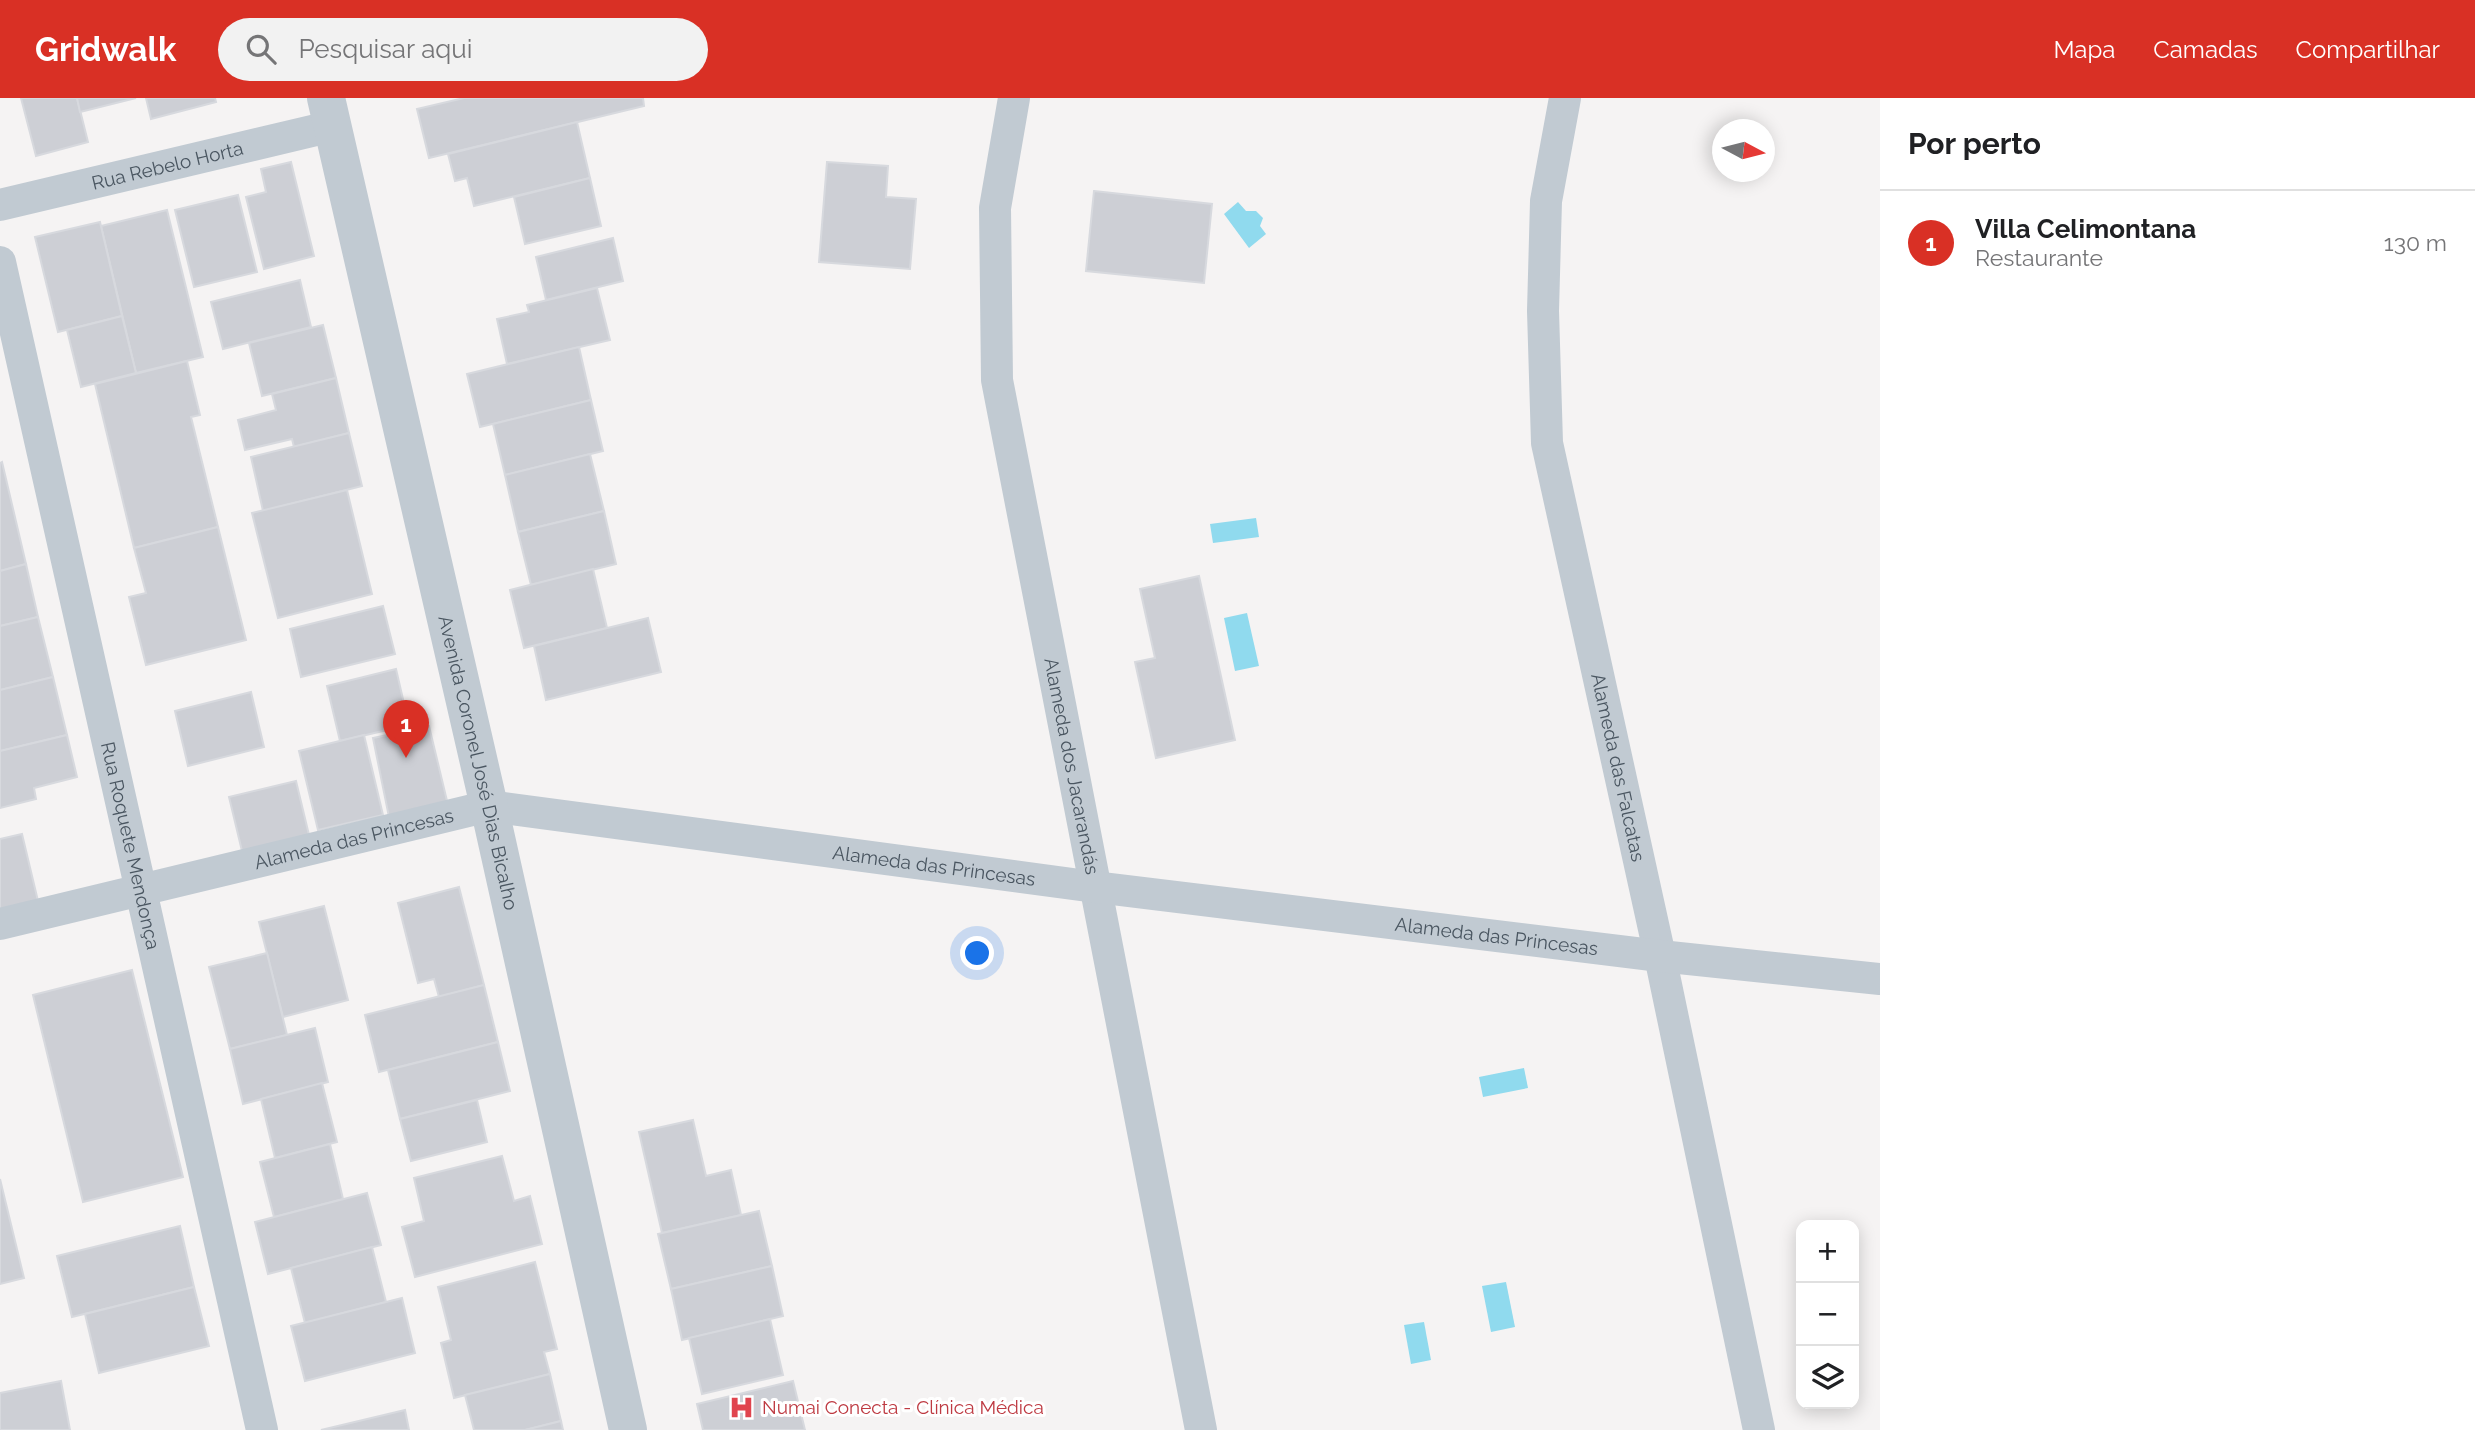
<!DOCTYPE html>
<html lang="pt">
<head>
<meta charset="utf-8">
<style>
	:root { --surface:#fff; --page:#f2f2f2; --text:#202124; --muted:#757577; --line:#e0e0e0; --accent:#d93025 }
	body { margin:0; font-family:Raleway,sans-serif; background:var(--page); color:var(--text) }
	.controls { position:absolute; right:21px; bottom:21px; display:grid; overflow:hidden; border-radius:14px; box-shadow:0 4px 18px #0003 }
	.controls button { width:63px; height:63px; display:grid; place-items:center; padding:0; border:0; border-bottom:2px solid var(--line); background:var(--surface); color:var(--text); font:35px sans-serif }
	.compass { position:absolute; left:1712px; top:21px; width:63px; height:63px; border-radius:50%; background:var(--surface); box-shadow:0 4px 18px #0003; rotate:97deg }
	.you { position:absolute; left:978px; top:856px; width:24px; height:24px; margin:-18px; border:5px solid #fff; border-radius:50%; background:#1a73e8; box-shadow:0 0 0 10px #1a73e833 }
	.badge { display:grid; place-items:center; width:46px; height:46px; border-radius:50%; background:var(--accent); color:#fff; font-size:23px; font-weight:700 }
	.pin { position:absolute; translate:-50% -58px; filter:drop-shadow(0 2px 4px #0008) }
	.pin::after { content:''; position:absolute; top:37px; width:24px; height:21px; background:inherit; clip-path:polygon(0 0,100% 0,50% 100%) }
	.list { margin:0; padding:0; list-style:none }
	h2 { display:flex; justify-content:space-between; align-items:center; height:91px; margin:0; padding:0 28px; font-size:30px }
	h2 small { font-size:23px; font-weight:400; color:var(--muted) }
	.list li { display:grid; grid-template-columns:46px 1fr auto; gap:21px; align-items:center; box-sizing:border-box; height:105px; padding:0 28px; border-top:2px solid var(--line) }
	.list b { display:block; font-size:26px; white-space:nowrap }
	.list p { margin:0; font-size:23px; white-space:nowrap; color:var(--muted) }
	.list em { font-size:23px; font-style:normal; color:var(--muted) }
	.icon { flex:none; width:38px; height:38px; fill:none; stroke:currentColor; stroke-width:2; stroke-linecap:round; stroke-linejoin:round }
	.map { position:relative; flex:none; width:1880px; height:1332px; overflow:hidden }
	header { display:flex; align-items:center; gap:42px; box-sizing:border-box; height:98px; padding:0 35px; background:var(--accent); color:#fff }
	header strong { font-size:33px }
	nav { display:flex; gap:38px; margin-inline-start:auto; font-size:24px }
	.search { width:490px; height:63px; background:var(--page); display:flex; align-items:center; gap:18px; box-sizing:border-box; padding:0 24px; border-radius:38px; color:var(--muted); font-size:26px }
	main { display:flex }
	aside { flex:1; background:var(--surface) }
	.map>svg:first-child { display:block }
	.water { fill:#90daee }
	.building { fill:#cdcfd5; stroke:#d7d9de; stroke-width:2 }
	.lines { fill:none; stroke-linecap:round; stroke-linejoin:round }
	.minor { stroke:#c1cad2; stroke-width:32 }
	.tertiary { stroke:#c1cad2; stroke-width:38 }
	.labels { text-anchor:middle; stroke-width:6; stroke-linejoin:round; paint-order:stroke }
	.street-label { font-size:19px; fill:#4a5661; stroke:#fff }
	.health-label { font-size:19px; fill:#be3a42; stroke:#fff; text-anchor:start }
</style>
</head>
<body>
<header>
<strong>Gridwalk</strong>
<div class="search"><svg class="icon" aria-label="search" viewBox="0 0 24 24"><circle cx="10" cy="10" r="6"/><path d="M15 15l6 6"/></svg>Pesquisar aqui</div>
<nav><a>Mapa</a><a>Camadas</a><a>Compartilhar</a></nav>
</header>
<main>
<div class="map">
<svg width="1880" height="1332" viewBox="0 0 1880 1332">
	<rect width="100%" height="100%" fill="#f5f3f3"/>
	<g class="water">
		<path d="M1238 104 1246 113H1256L1263 120 1260 128 1266 136 1249 150 1224 116Z"/>
		<path d="M1256 420 1259 439 1213 445 1210 426Z"/>
		<path d="M1247 515 1259 568 1235 573 1224 520Z"/>
		<path d="M1524 970 1528 990 1483 999 1479 979Z"/>
		<path d="M1506 1184 1515 1229 1491 1234 1482 1188Z"/>
		<path d="M1424 1224 1431 1262 1411 1266 1404 1227Z"/>
	</g>
	<g class="building">
		<path d="M21 0H77L88 44 36 58Z"/>
		<path d="M77 0H136L80 14Z"/>
		<path d="M146 0H215L216 4 151 21Z"/>
		<path d="M464 0H643L644 8 429 60 417 11Z"/>
		<path d="M577 24 590 80 474 108 467 80 455 83 448 56Z"/>
		<path d="M291 64 314 158 264 171 246 99 266 94 261 71Z"/>
		<path d="M827 64 888 68 886 99 916 101 910 171 819 164Z"/>
		<path d="M590 80 601 128 525 146 514 99Z"/>
		<path d="M1094 93 1212 106 1204 185 1086 173Z"/>
		<path d="M238 97 257 174 194 189 175 112Z"/>
		<path d="M167 112 203 259 136 275 101 128Z"/>
		<path d="M100 124 122 218 58 234 35 139Z"/>
		<path d="M613 140 623 183 546 202 536 159Z"/>
		<path d="M300 182 311 229 223 251 211 204Z"/>
		<path d="M597 190 610 242 507 266 497 221 529 214 527 207Z"/>
		<path d="M122 218 136 275 81 289 67 232Z"/>
		<path d="M323 227 336 280 262 298 249 245Z"/>
		<path d="M579 249 591 302 480 329 467 276Z"/>
		<path d="M187 263 200 317 191 319 218 429 134 450 95 286Z"/>
		<path d="M336 280 349 335 294 349 292 341 245 352 238 322 276 312 272 296Z"/>
		<path d="M591 302 603 353 505 377 493 326Z"/>
		<path d="M349 335 362 388 263 413 251 359Z"/>
		<path d="M590 356 604 413 518 434 505 377Z"/>
		<path d="M2 364 26 466 0 473V365Z"/>
		<path d="M347 392 372 496 278 520 252 415Z"/>
		<path d="M604 413 616 466 531 487 518 434Z"/>
		<path d="M218 429 246 542 146 567 129 499 146 495 134 450Z"/>
		<path d="M26 466 38 519 0 528V473Z"/>
		<path d="M593 471 607 530 524 550 510 492Z"/>
		<path d="M1199 478 1235 642 1156 660 1135 564 1155 560 1140 491Z"/>
		<path d="M383 508 395 556 301 579 290 531Z"/>
		<path d="M38 519 53 579 0 592V528Z"/>
		<path d="M648 520 661 574 546 602 534 548Z"/>
		<path d="M396 571 409 627 340 643 327 588Z"/>
		<path d="M53 579 67 637 0 653V592Z"/>
		<path d="M251 594 264 649 188 668 175 613Z"/>
		<path d="M429 628 448 707 390 724 373 640Z"/>
		<path d="M67 637 77 679 34 690 36 701 0 710V653Z"/>
		<path d="M364 637 383 717 318 732 299 653Z"/>
		<path d="M296 683 309 737 242 753 229 699Z"/>
		<path d="M22 736 38 803 0 811V741Z"/>
		<path d="M459 789 484 887 439 899 434 881 418 885 398 805Z"/>
		<path d="M324 808 348 902 283 919 259 824Z"/>
		<path d="M267 855 287 937 230 951 209 869Z"/>
		<path d="M132 872 183 1079 83 1104 33 897Z"/>
		<path d="M484 887 498 944 379 974 365 917Z"/>
		<path d="M315 930 328 984 243 1006 230 951Z"/>
		<path d="M498 944 510 993 400 1021 388 972Z"/>
		<path d="M322 985 337 1044 275 1060 261 1001Z"/>
		<path d="M477 1002 487 1044 411 1063 400 1021Z"/>
		<path d="M693 1022 706 1078 731 1072 741 1117 662 1135 639 1034Z"/>
		<path d="M330 1046 343 1101 274 1119 260 1064Z"/>
		<path d="M502 1058 514 1103 530 1098 542 1146 415 1179 402 1129 424 1123 414 1080Z"/>
		<path d="M0 1081 24 1180 0 1186Z"/>
		<path d="M367 1095 381 1147 268 1176 255 1124Z"/>
		<path d="M759 1113 772 1168 671 1191 658 1136Z"/>
		<path d="M180 1128 194 1189 72 1219 57 1158Z"/>
		<path d="M372 1149 386 1204 305 1225 291 1170Z"/>
		<path d="M535 1164 557 1251 544 1254 550 1276 454 1300 441 1245 451 1242 438 1189Z"/>
		<path d="M772 1168 783 1218 682 1242 671 1191Z"/>
		<path d="M194 1189 209 1248 99 1275 85 1216Z"/>
		<path d="M402 1200 415 1255 305 1283 291 1228Z"/>
		<path d="M770 1221 783 1277 702 1296 689 1240Z"/>
		<path d="M550 1276 561 1323 525 1332H474L465 1297Z"/>
		<path d="M61 1283 70 1332H0V1295Z"/>
		<path d="M793 1283 805 1332H703L697 1306Z"/>
		<path d="M405 1312 409 1332H321Z"/>
		<path d="M561 1323 563 1332H525Z"/>
	</g>
	<g class="lines">
		<g class="minor">
			<path id="s1" d="M1014 0 995 110 997 282 1201 1332"/>
			<path id="s2" d="M1565 0 1546 103 1543 213 1547 345 1660 858 1759 1332"/>
			<path id="s3" d="M0 107 333 28"/>
			<path id="s4" d="M0 164 262 1332"/>
			<path id="s5" d="M0 826 489 708 1095 789 1660 858 1880 881"/>
		</g>
		<path class="tertiary" id="s6" d="M326 0 489 708 628 1332"/>
	</g>
	<defs>
		<symbol id="hospital-bare" viewBox="-9 -9 18 18"><path d="M-5-5h3v3.5h4V-5h3V5h-3V1.5h-4V5h-3Z" fill="#e0444e" stroke="#fff" stroke-width="2.5" paint-order="stroke"/></symbol>
	</defs>
	<g fill-rule="evenodd">
		<use href="#hospital-bare" x="724" y="1292" width="35" height="35"/>
	</g>
	<g class="labels">
		<g class="street-label">
			<text dy="7" stroke="none"><textPath href="#s3" startOffset="172">Rua Rebelo Horta</textPath></text>
			<text dy="7" stroke="none"><textPath href="#s6" startOffset="682">Avenida Coronel José Dias Bicalho</textPath></text>
			<text dy="7" stroke="none"><textPath href="#s1" startOffset="677">Alameda dos Jacarandás</textPath></text>
			<text dy="7" stroke="none"><textPath href="#s2" startOffset="679">Alameda das Falcatas</textPath></text>
			<text dy="7" stroke="none"><textPath href="#s5" startOffset="364">Alameda das Princesas</textPath></text>
			<text dy="7" stroke="none"><textPath href="#s4" startOffset="598">Rua Roquete Mendonça</textPath></text>
			<text dy="7" stroke="none"><textPath href="#s5" startOffset="952">Alameda das Princesas</textPath></text>
			<text dy="7" stroke="none"><textPath href="#s5" startOffset="1519">Alameda das Princesas</textPath></text>
		</g>
		<g class="health-label">
			<text x="762" y="1316">Numai Conecta - Clínica Médica</text>
		</g>
	</g>
</svg>
<div class="controls">
<button>+</button>
<button>−</button>
<button><svg class="icon" aria-label="layers" viewBox="0 0 24 24"><path d="M12 4l9 5-9 5-9-5zM3 14l9 5 9-5"/></svg></button>
</div>
<svg class="compass" viewBox="-18 -18 36 36"><path d="M0-13l5 13h-10z" fill="#e53935"/><path d="M0 13l5-13h-10z" fill="#757577"/></svg>
<div class="you"></div>
<div class="pin badge" style="left:406px;top:660px">1</div>
</div>
<aside>
<h2>Por perto<small></small></h2>
<ul class="list">
<li><span class="badge">1</span><div><b>Villa Celimontana</b><p>Restaurante</p></div><em>130 m</em></li>
</ul>
</aside>
</main>
</body>
</html>
